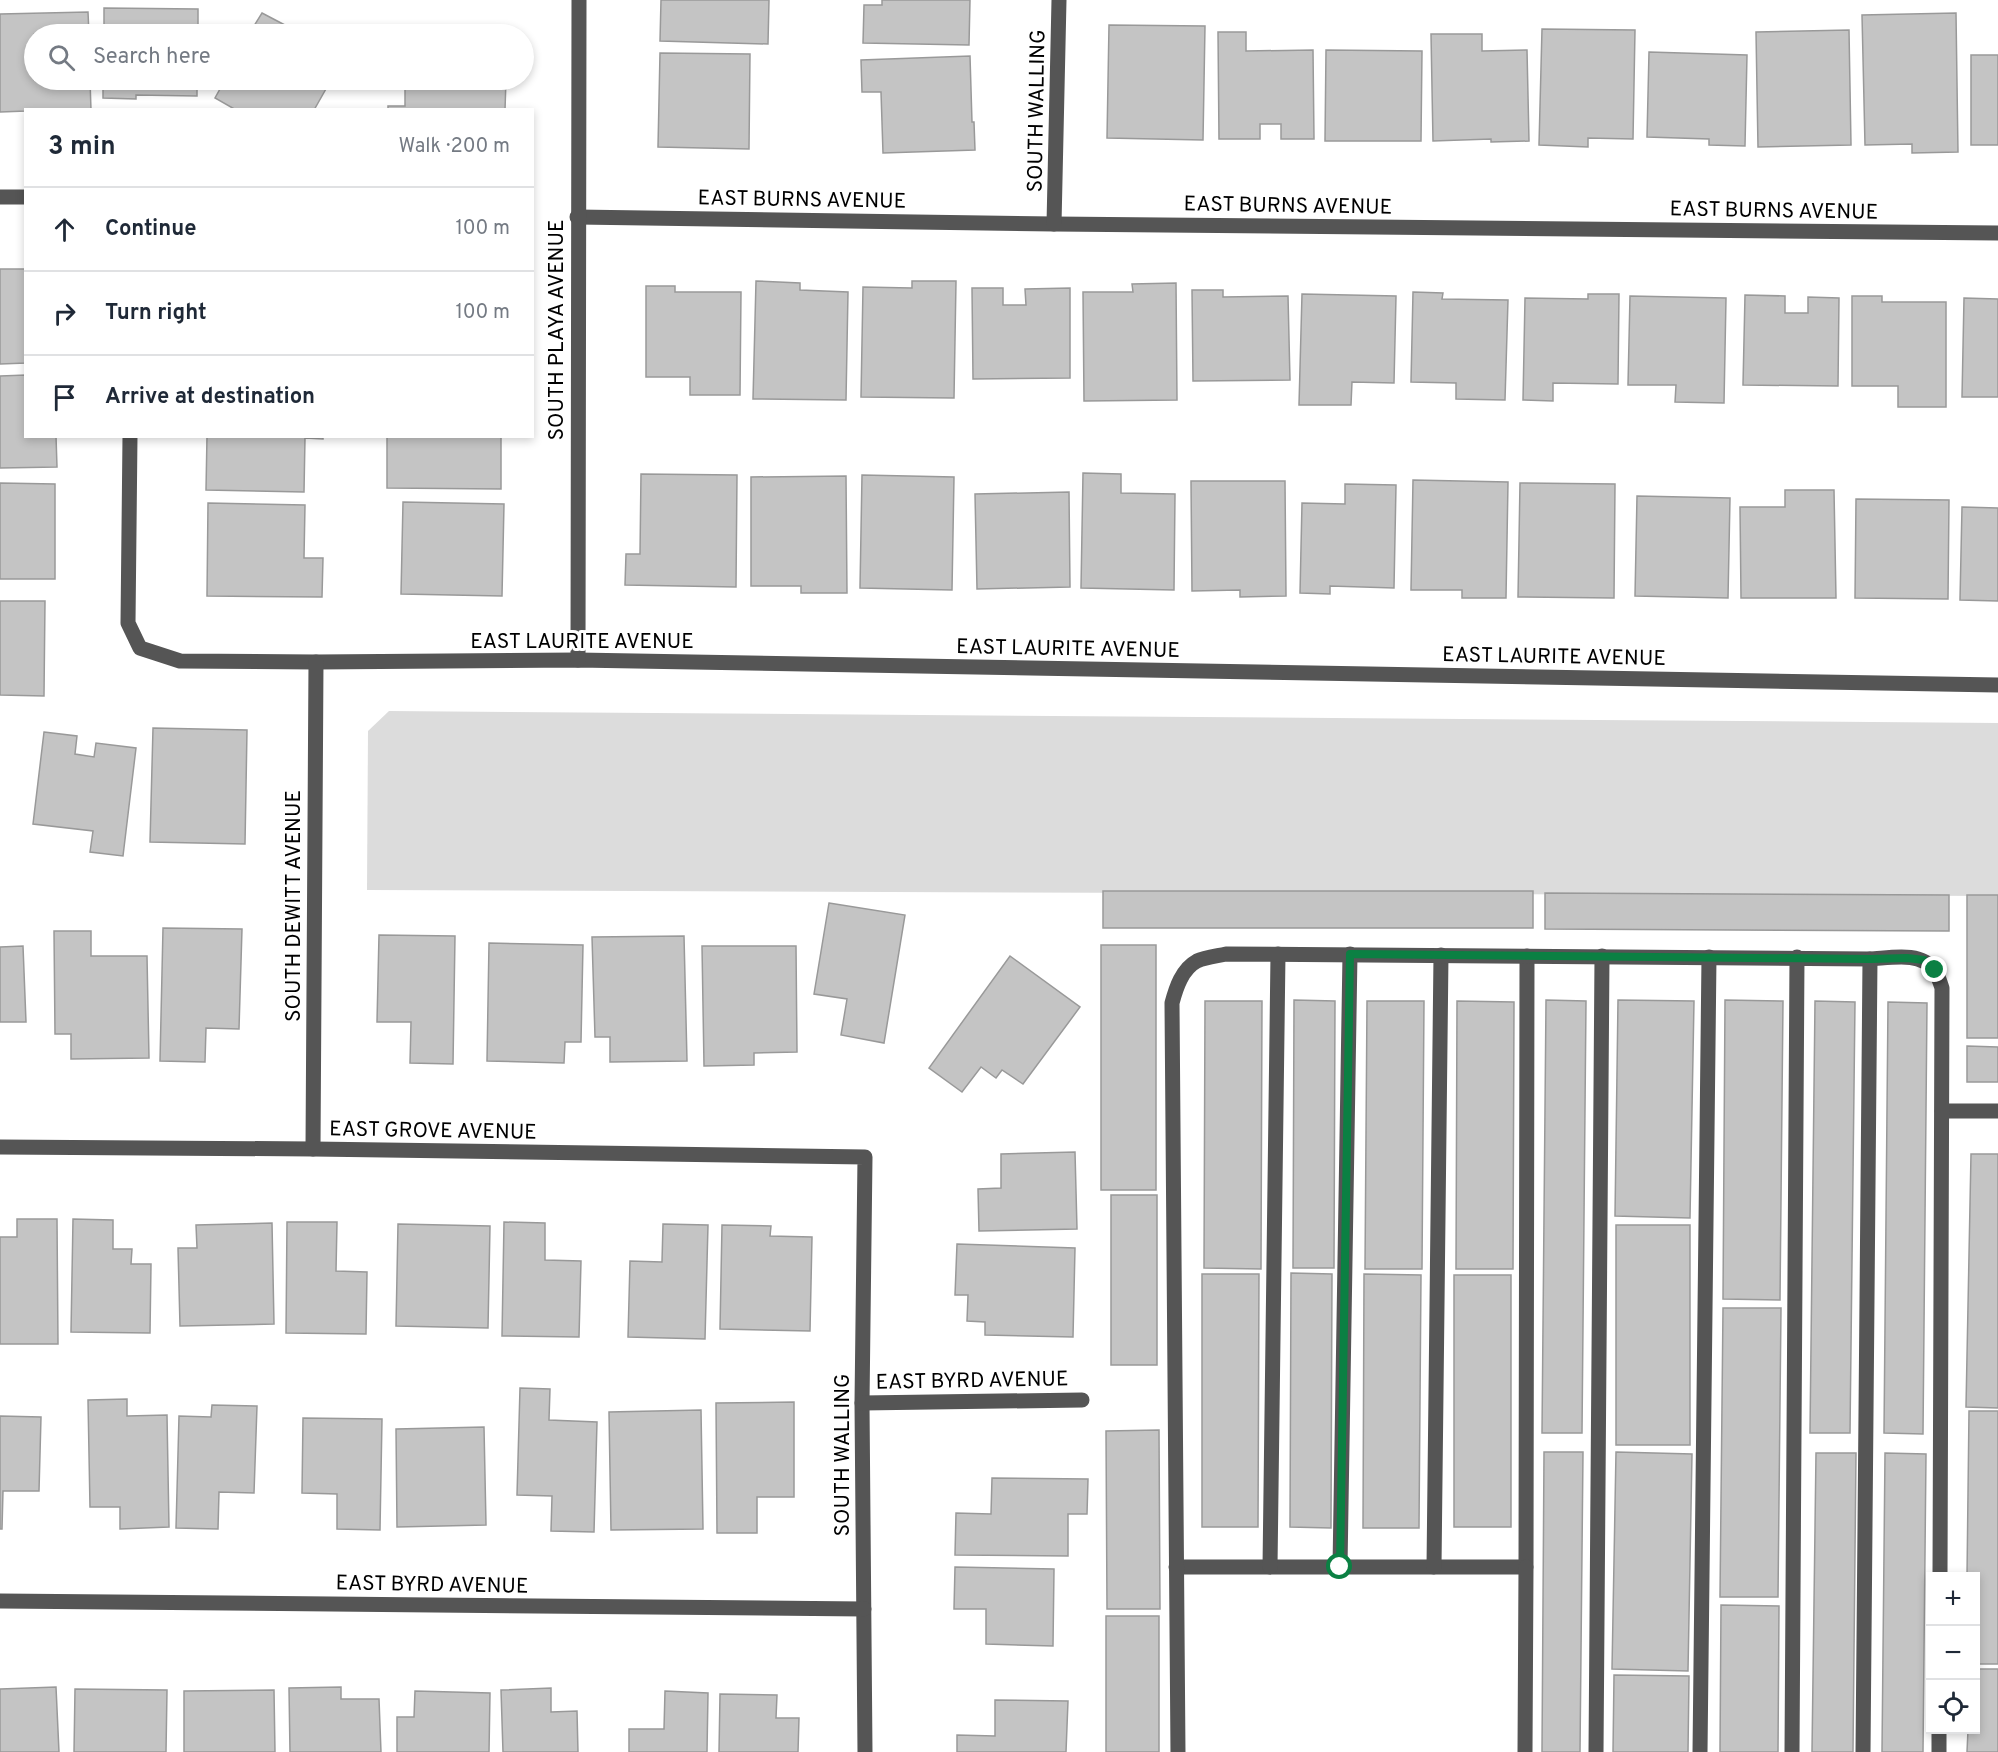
<!DOCTYPE html>
<html lang="en">
<head>
<meta charset="utf-8">
<style>
	:root { --surface:#fff; --page:#f6f6f7; --text:#1f2937; --muted:#747a83; --line:#e0e1e3 }
	body { margin:0; font-family:Overpass,sans-serif; background:var(--page); color:var(--text) }
	.controls { position:absolute; right:18px; bottom:18px; display:grid; overflow:hidden; border-radius:0px; box-shadow:0 3px 9px #0003 }
	.controls button { width:54px; height:54px; display:grid; place-items:center; padding:0; border:0; border-bottom:2px solid var(--line); background:var(--surface); color:var(--text); font:30px sans-serif }
	.stop { position:absolute; width:18px; height:18px; margin:-14px; border:4px solid #0b8043; border-radius:50%; background:#fff }
	.stop.end { background:#0b8043; border-color:#fff; box-shadow:0 2px 6px #0008 }
	.list { margin:0; padding:0; list-style:none }
	h2 { display:flex; justify-content:space-between; align-items:center; height:78px; margin:0; padding:0 24px; font-size:26px }
	h2 small { font-size:20px; font-weight:400; color:var(--muted) }
	.list li { display:grid; grid-template-columns:39px 1fr auto; gap:18px; align-items:center; box-sizing:border-box; height:84px; padding:0 24px; border-top:2px solid var(--line) }
	.list b { display:block; font-size:22px; white-space:nowrap }
	.list em { font-size:20px; font-style:normal; color:var(--muted) }
	.icon { flex:none; width:33px; height:33px; fill:none; stroke:currentColor; stroke-width:2; stroke-linecap:round; stroke-linejoin:round }
	.map { position:relative; flex:none; width:1998px; height:1752px; overflow:hidden }
	.search { position:absolute; background:var(--surface); box-shadow:0 3px 9px #0003; left:24px; top:24px; width:510px; height:66px; display:flex; align-items:center; gap:15px; box-sizing:border-box; padding:0 21px; border-radius:33px; color:var(--muted); font-size:22px }
	.panel { position:absolute; background:var(--surface); box-shadow:0 3px 9px #0003; left:24px; top:108px; width:510px; height:330px; border-radius:0px }
	.map>svg:first-child { display:block }
	.green { fill:#dcdcdc }
	.building { fill:#c4c4c4; stroke:#999; stroke-width:1.5 }
	.lines { fill:none; stroke-linecap:round; stroke-linejoin:round }
	.minor { stroke:#555; stroke-width:15 }
	.route { stroke:#0b8043; stroke-width:8 }
	.labels { text-anchor:middle; stroke-width:6; stroke-linejoin:round; paint-order:stroke }
	.street-label { font-size:21px; fill:#000; stroke:#fff }
</style>
</head>
<body>
<div class="map">
<svg width="1998" height="1752" viewBox="0 0 1998 1752">
	<rect width="100%" height="100%" fill="#fff"/>
	<path class="green" d="M389 711 1998 723V896L367 890 368 731Z"/>
	<g class="building">
		<path d="M661 0H769L768 44 660 41Z"/>
		<path d="M882 0H970L969 45 863 43 864 5H882Z"/>
		<path d="M104 8 198 9V34H104Z"/>
		<path d="M88 12 89 34H34V80H90L91 110H26V111L0 112V14Z"/>
		<path d="M262 13 302 34H249Z"/>
		<path d="M1956 13 1958 152 1912 153V144L1865 145 1862 15Z"/>
		<path d="M1109 25 1205 26 1203 140 1107 138Z"/>
		<path d="M1542 29 1635 30 1633 139 1588 138V147L1539 145Z"/>
		<path d="M1849 30 1851 145 1758 147 1756 32Z"/>
		<path d="M1218 32H1246V51L1313 50 1314 139H1281V124H1260V139H1219Z"/>
		<path d="M1431 34H1482V51L1527 50 1529 141 1491 142V139L1433 141Z"/>
		<path d="M1326 50 1422 51 1421 141H1325Z"/>
		<path d="M1649 52 1747 55 1745 146 1709 145V139L1647 137Z"/>
		<path d="M660 53 750 54 749 149 658 147Z"/>
		<rect x="1971" y="55" width="27" height="90"/>
		<path d="M970 56 972 122H974L975 150 883 153 881 92H862L861 60Z"/>
		<path d="M103 80H197V96L136 95V99L103 98Z"/>
		<path d="M225 80H331L314 110H236L215 98Z"/>
		<path d="M405 80H506L505 110H388V106H405Z"/>
		<path d="M0 269H26V363L0 364Z"/>
		<path d="M756 281 800 283V290L848 292 846 400 753 399Z"/>
		<path d="M912 281H956L954 398 861 397 863 287 912 288Z"/>
		<path d="M1176 283 1177 400 1084 401 1083 292H1133L1132 284Z"/>
		<path d="M646 286H675V292H741L740 395H690V377H646Z"/>
		<path d="M972 288H1003V305H1026L1025 289 1070 288V378L973 379Z"/>
		<path d="M1192 290H1223V297L1288 296 1290 380 1193 381Z"/>
		<path d="M1413 292 1443 293 1442 299 1508 300 1505 400 1456 399V383L1411 382Z"/>
		<path d="M1302 294 1396 296 1394 383 1352 382 1351 405H1299Z"/>
		<path d="M1588 294H1619L1618 384 1553 383V401L1523 400 1525 298 1588 299Z"/>
		<path d="M1745 295 1785 296V313H1808V297L1839 298 1838 386 1743 385Z"/>
		<path d="M1630 296 1726 298 1724 403 1675 402 1676 385H1628Z"/>
		<path d="M1852 296H1882V302H1946V407H1898V386H1852Z"/>
		<path d="M1964 298 1998 299V397H1962Z"/>
		<path d="M26 375V436H56L57 467 0 468V376Z"/>
		<path d="M207 436H323V439L305 438 304 492 206 490Z"/>
		<path d="M387 436H501V489L387 488Z"/>
		<path d="M1083 473 1121 474V493L1175 494 1174 590 1081 588Z"/>
		<path d="M641 474 737 475 736 587 625 585 626 554H640Z"/>
		<path d="M862 475 954 477 952 590 860 588Z"/>
		<path d="M846 476 847 593H801V586H751V477Z"/>
		<path d="M1413 480 1508 482 1506 598H1462V590H1411Z"/>
		<path d="M1191 481H1285L1286 596 1240 597V590L1192 591Z"/>
		<path d="M0 483 55 484V579H0Z"/>
		<path d="M1520 483 1615 484 1614 598 1518 597Z"/>
		<path d="M1345 484 1396 485 1394 588 1330 586V594L1300 593 1302 503 1345 504Z"/>
		<path d="M1785 490H1834L1836 598H1741L1740 507H1785Z"/>
		<path d="M1069 492 1070 587 977 589 975 494Z"/>
		<path d="M1637 496 1730 498 1728 598 1635 596Z"/>
		<path d="M1856 499 1949 500 1948 599 1855 598Z"/>
		<path d="M403 502 504 504 502 596 401 594Z"/>
		<path d="M208 503 305 505 304 558H323L322 597 207 596Z"/>
		<path d="M1962 507 1998 508V601L1960 600Z"/>
		<path d="M0 601H45L44 696 0 695Z"/>
		<path d="M153 728 247 730 245 844 150 842Z"/>
		<path d="M44 732 77 736 75 754 94 757 96 743 136 748 123 856 90 852 93 831 33 824Z"/>
		<rect x="1103" y="891" width="430" height="37"/>
		<path d="M1545 893 1949 895V931L1545 929Z"/>
		<rect x="1967" y="895" width="31" height="143"/>
		<path d="M829 903 905 915 884 1043 841 1035 847 999 814 994Z"/>
		<path d="M163 928 242 929 239 1029 206 1028 205 1062 160 1061Z"/>
		<path d="M54 931H91V956H147L149 1058 71 1059V1034H55Z"/>
		<path d="M379 935 455 936 453 1064 410 1063 411 1022H377Z"/>
		<path d="M684 936 687 1061 610 1062V1037H595L592 937Z"/>
		<path d="M489 943 583 945 581 1042H565L564 1063 487 1061Z"/>
		<rect x="1101" y="945" width="55" height="245"/>
		<path d="M23 946 26 1022H0V947Z"/>
		<path d="M702 946H796L797 1052 754 1053V1065L704 1066Z"/>
		<path d="M1010 956 1080 1007 1023 1084 1002 1070 996 1078 981 1067 962 1092 929 1068Z"/>
		<path d="M1294 1000 1335 1001 1334 1268H1293Z"/>
		<path d="M1546 1000 1586 1001 1582 1433H1542Z"/>
		<path d="M1618 1000 1694 1001 1690 1218 1615 1216Z"/>
		<path d="M1725 1000 1783 1001 1780 1300 1723 1299Z"/>
		<path d="M1205 1001H1262L1261 1269 1204 1268Z"/>
		<path d="M1367 1001H1424L1422 1269H1365Z"/>
		<path d="M1457 1001 1514 1002 1513 1269H1456Z"/>
		<path d="M1815 1001 1855 1002 1850 1433H1810Z"/>
		<path d="M1888 1002 1927 1003 1923 1434 1884 1433Z"/>
		<path d="M1967 1046 1998 1047V1082H1967Z"/>
		<path d="M1075 1152 1077 1229 979 1231 978 1189 1001 1188V1154Z"/>
		<path d="M1971 1154H1998V1408L1966 1407Z"/>
		<rect x="1111" y="1195" width="46" height="170"/>
		<path d="M17 1219H57L58 1344H0V1237H17Z"/>
		<path d="M73 1219 113 1220V1249H132L131 1264H151L150 1333 71 1332Z"/>
		<path d="M287 1222H337L336 1271 367 1272 366 1334 286 1333Z"/>
		<path d="M504 1222 545 1223V1260L581 1261 579 1337 502 1336Z"/>
		<path d="M272 1223 274 1324 180 1326 178 1248H197L196 1225Z"/>
		<path d="M398 1224 490 1226 488 1328 396 1326Z"/>
		<path d="M663 1224 708 1225 705 1339 628 1337 630 1261 662 1262Z"/>
		<path d="M722 1225 771 1226 770 1236 812 1237 810 1331 720 1329Z"/>
		<rect x="1616" y="1225" width="74" height="220"/>
		<path d="M957 1244 1075 1248 1073 1337 985 1335V1322L967 1321 968 1295H955Z"/>
		<path d="M1291 1273 1332 1274 1331 1528 1290 1527Z"/>
		<path d="M1202 1274H1259L1258 1527H1202Z"/>
		<path d="M1364 1274 1421 1275 1419 1528H1363Z"/>
		<rect x="1454" y="1275" width="57" height="252"/>
		<path d="M1723 1308H1781L1778 1597H1720Z"/>
		<path d="M520 1388 550 1389 549 1420 597 1422 594 1532 551 1531 552 1496 517 1495Z"/>
		<path d="M127 1399V1416L167 1415 169 1527 120 1529V1507H90L88 1400Z"/>
		<path d="M794 1402V1497H757V1533H717L716 1403Z"/>
		<path d="M212 1405 257 1406 254 1493 219 1492 218 1529 176 1528 179 1416 211 1417Z"/>
		<path d="M701 1410 703 1529 611 1530 609 1412Z"/>
		<path d="M1969 1411H1998V1664H1976V1576H1967Z"/>
		<path d="M0 1416 41 1417 39 1491H3L2 1529H0Z"/>
		<path d="M303 1418 382 1419 380 1530 337 1529V1494L302 1493Z"/>
		<path d="M484 1427 486 1525 397 1527 396 1429Z"/>
		<path d="M1159 1430 1160 1609H1107L1106 1431Z"/>
		<path d="M1544 1452H1583L1580 1752H1542Z"/>
		<path d="M1616 1452 1692 1454 1688 1671 1612 1669Z"/>
		<path d="M1816 1453H1856L1853 1752H1812Z"/>
		<path d="M1885 1453 1926 1454 1923 1752H1882Z"/>
		<path d="M992 1478 1088 1479 1087 1514H1068V1556L955 1555 956 1513 991 1514Z"/>
		<path d="M955 1567 1054 1569 1053 1646 986 1644V1609H954Z"/>
		<path d="M1721 1605 1779 1606 1778 1752H1720Z"/>
		<rect x="1106" y="1616" width="53" height="136"/>
		<path d="M1976 1669H1998V1752H1967L1968 1730H1976Z"/>
		<path d="M1614 1675 1689 1676 1688 1752H1613Z"/>
		<path d="M56 1687 59 1752H0V1689Z"/>
		<path d="M341 1687V1699H379L381 1752H290L289 1688Z"/>
		<path d="M551 1688V1712L577 1711 578 1752H503L501 1690Z"/>
		<path d="M75 1689 167 1690 166 1752H74Z"/>
		<path d="M274 1690 275 1752H184V1691Z"/>
		<path d="M415 1691 490 1693 489 1752H397V1717H414Z"/>
		<path d="M665 1691 708 1693 707 1752H629V1729H664Z"/>
		<path d="M720 1694 777 1695 776 1718H799L798 1752H719Z"/>
		<path d="M995 1700 1068 1701 1066 1752H957V1735L995 1736Z"/>
	</g>
	<g class="lines">
		<g class="minor">
			<path d="M0 197H26"/>
			<path d="M577 217 1054 224 1998 233"/>
			<path d="M1054 224 1059 0"/>
			<path d="M130 436 128 623 140 648 180 661 316 662 578 660 1998 685"/>
			<path d="M578 660 579 0"/>
			<path d="M1942 1111H1998"/>
			<path d="M0 1147 313 1149 865 1157 862 1403 865 1752"/>
			<path d="M313 1149 316 662"/>
			<path d="M862 1403 1082 1400"/>
			<path d="M1176 1567H1526L1527 956"/>
			<path d="M1270 1567 1278 954"/>
			<path d="M1340 1567 1350 954"/>
			<path d="M1434 1567 1441 955"/>
			<path d="M0 1601 864 1609"/>
			<path d="M1178 1752 1172 1003C1176 988 1182 969 1197 961 1205 957 1217 956 1226 954L1870 959C1890 958 1921 951 1934 970 1938 975 1940 982 1942 988L1940 1576"/>
			<path d="M1525 1752 1526 1567"/>
			<path d="M1596 1752 1602 956"/>
			<path d="M1700 1752 1709 957"/>
			<path d="M1792 1752 1797 957"/>
			<path d="M1863 1752 1870 959"/>
			<path d="M1939 1752V1730"/>
		</g>
	</g>
	<g class="lines">
		<path class="route" d="M1340 1567 1350 954 1870 959 1907 958 1924 960 1935 970"/>
	</g>
	<g class="labels">
		<g class="street-label">
			<text transform="translate(1036 111) rotate(-89)" y="7">SOUTH WALLING</text>
			<text transform="translate(802 199) rotate(1)" y="7">EAST BURNS AVENUE</text>
			<text transform="translate(1288 205) rotate(1)" y="7">EAST BURNS AVENUE</text>
			<text transform="translate(1774 210) rotate(1)" y="7">EAST BURNS AVENUE</text>
			<text transform="translate(556 330) rotate(-90)" y="7">SOUTH PLAYA AVENUE</text>
			<text x="582" y="648">EAST LAURITE AVENUE</text>
			<text transform="translate(1068 648) rotate(1)" y="7">EAST LAURITE AVENUE</text>
			<text transform="translate(1554 656) rotate(1)" y="7">EAST LAURITE AVENUE</text>
			<text transform="translate(293 906) rotate(-90)" y="7">SOUTH DEWITT AVENUE</text>
			<text transform="translate(433 1130) rotate(1)" y="7">EAST GROVE AVENUE</text>
			<text transform="translate(972 1380) rotate(-1)" y="7">EAST BYRD AVENUE</text>
			<text transform="translate(842 1455) rotate(-90)" y="7">SOUTH WALLING</text>
			<text transform="translate(432 1584) rotate(1)" y="7">EAST BYRD AVENUE</text>
		</g>
	</g>
</svg>
<div class="controls">
<button>+</button>
<button>−</button>
<button><svg class="icon" aria-label="locate" viewBox="0 0 24 24"><circle cx="12" cy="12" r="6"/><path d="M12 2v4M12 18v4M2 12h4M18 12h4"/></svg></button>
</div>
<div class="stop" style="left:1340px;top:1567px"></div>
<div class="stop end" style="left:1935px;top:970px"></div>
<div class="search"><svg class="icon" aria-label="search" viewBox="0 0 24 24"><circle cx="10" cy="10" r="6"/><path d="M15 15l6 6"/></svg>Search here</div>
<section class="panel">
<h2>3 min<small>Walk · 200 m</small></h2>
<ul class="list">
<li><svg class="icon" aria-label="ahead" viewBox="0 0 24 24"><path d="M12 20V5M6 11l6-6 6 6"/></svg><div><b>Continue</b></div><em>100 m</em></li>
<li><svg class="icon" aria-label="right" viewBox="0 0 24 24"><path d="M7 20v-9h11M14 6l5 5-5 5"/></svg><div><b>Turn right</b></div><em>100 m</em></li>
<li><svg class="icon" aria-label="arrive" viewBox="0 0 24 24"><path d="M6 21V4h12l-3 4 3 4H6"/></svg><div><b>Arrive at destination</b></div></li>
</ul>
</section>
</div>
</body>
</html>
